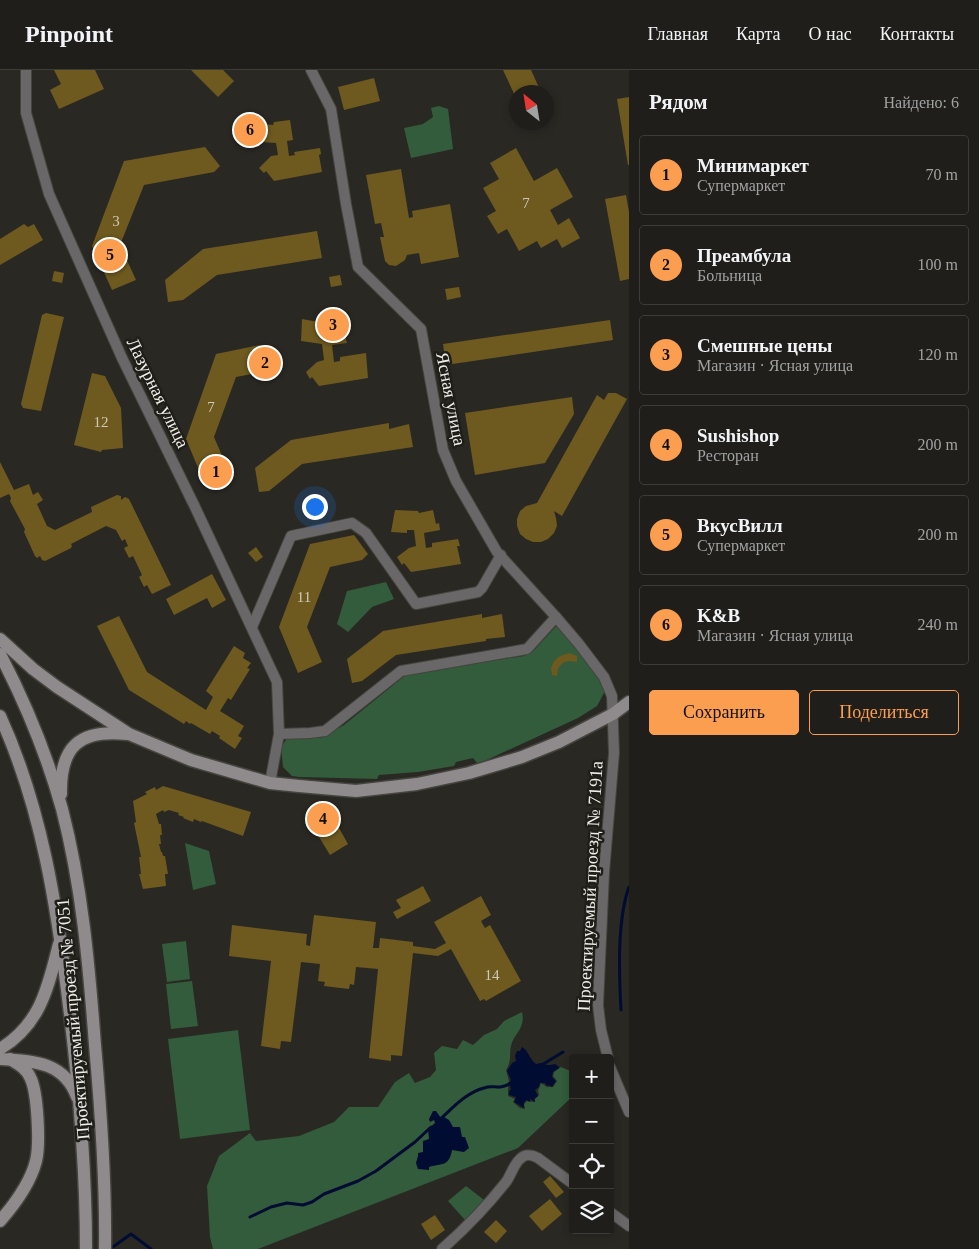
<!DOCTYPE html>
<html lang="ru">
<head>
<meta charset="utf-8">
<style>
	:root { --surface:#1f1e1a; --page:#2c2b27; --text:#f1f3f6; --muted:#a1a2a2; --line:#3c3c39; --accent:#fb9e50 }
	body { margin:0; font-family:"Times New Roman",serif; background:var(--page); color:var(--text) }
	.controls { position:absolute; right:15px; bottom:15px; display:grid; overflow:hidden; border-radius:5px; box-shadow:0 2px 8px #0003 }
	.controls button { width:45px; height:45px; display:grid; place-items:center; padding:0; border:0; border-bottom:1px solid var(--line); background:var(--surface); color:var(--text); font:25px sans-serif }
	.compass { position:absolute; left:509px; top:15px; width:45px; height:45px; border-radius:50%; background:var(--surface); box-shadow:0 2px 8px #0003; rotate:330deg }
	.you { position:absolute; left:314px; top:436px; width:18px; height:18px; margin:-12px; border:4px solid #fff; border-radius:50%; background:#1a73e8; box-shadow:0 0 0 8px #1a73e833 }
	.badge { display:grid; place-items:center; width:32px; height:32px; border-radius:50%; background:var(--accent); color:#111; font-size:16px; font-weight:700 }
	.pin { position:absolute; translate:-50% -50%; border:2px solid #fff; box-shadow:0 1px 5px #0006 }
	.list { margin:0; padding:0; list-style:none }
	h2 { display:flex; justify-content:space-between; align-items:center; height:65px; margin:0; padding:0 20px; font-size:21px }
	h2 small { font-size:16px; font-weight:400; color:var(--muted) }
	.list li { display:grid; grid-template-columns:32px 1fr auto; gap:15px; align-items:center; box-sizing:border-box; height:80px; margin:0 10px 10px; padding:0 10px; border:1px solid var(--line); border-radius:5px }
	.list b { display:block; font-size:19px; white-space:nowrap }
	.list p { margin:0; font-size:16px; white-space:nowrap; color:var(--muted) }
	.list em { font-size:16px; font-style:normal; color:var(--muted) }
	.actions { display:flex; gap:10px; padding:15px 20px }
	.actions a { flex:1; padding:11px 0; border:1px solid var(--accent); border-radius:5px; text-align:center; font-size:18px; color:var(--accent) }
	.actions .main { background:var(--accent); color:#111 }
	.icon { flex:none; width:28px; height:28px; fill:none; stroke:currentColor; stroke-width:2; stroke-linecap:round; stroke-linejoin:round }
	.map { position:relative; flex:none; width:629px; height:1179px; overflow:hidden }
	header { display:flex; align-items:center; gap:30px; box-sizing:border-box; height:70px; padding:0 25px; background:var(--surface); border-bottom:1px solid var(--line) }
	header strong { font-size:24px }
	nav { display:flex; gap:28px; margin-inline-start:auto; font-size:18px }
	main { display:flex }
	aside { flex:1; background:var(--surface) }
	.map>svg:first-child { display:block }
	.green { fill:#325c3b }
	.water { fill:#000c32 }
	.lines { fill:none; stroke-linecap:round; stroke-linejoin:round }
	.stream { stroke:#000c32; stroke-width:3 }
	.building { fill:#6e5a1f }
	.street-casing { stroke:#45443f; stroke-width:12 }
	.secondary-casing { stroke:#45443f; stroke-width:15 }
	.street { stroke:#6a6768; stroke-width:10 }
	.secondary { stroke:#8f8a8c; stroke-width:12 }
	.labels { text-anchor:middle; stroke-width:5; stroke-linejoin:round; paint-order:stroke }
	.number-label { font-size:15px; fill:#d0c9b8 }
	.street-label { font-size:18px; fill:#f0eeeb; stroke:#201e19 }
</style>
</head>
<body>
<header>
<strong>Pinpoint</strong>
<nav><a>Главная</a><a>Карта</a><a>О нас</a><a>Контакты</a></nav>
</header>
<main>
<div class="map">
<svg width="629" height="1179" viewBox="0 0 629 1179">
	<rect width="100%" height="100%" fill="#292823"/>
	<g class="green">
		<path d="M439 36 448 39 453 79 411 88 404 58 423 54 433 47 431 38Z"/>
		<path d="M386 512 394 529 372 537 348 562 337 554 347 521Z"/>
		<path d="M559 553 604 613 605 621 597 636 578 648 478 694 473 688 456 692 454 696 418 702 379 705 377 709 299 707 292 706 283 697 281 677 288 667 320 668 344 655 408 603 524 586 535 579Z"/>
		<path d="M185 773 209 781 216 814 193 820Z"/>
		<path d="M186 871 190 909 167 912 162 874Z"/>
		<path d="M192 911 198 956 171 959 166 914Z"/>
		<path d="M522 942C526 959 513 964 511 976 509 985 512 991 506 1000L509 1011 508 1013V1026L515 1029 513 1032 520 1038 525 1039 524 1034 527 1031 535 1032V1029L539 1025 538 1021 541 1013 547 1017H553L557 1011 553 1006 554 1002 561 997 573 1002V1026L518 1078 258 1179H213L210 1167 207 1116 219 1086 250 1063 256 1071 299 1066 334 1052 349 1037H378L395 1012 409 1003 415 1013 430 1007 436 1000 434 983 442 976 457 979 463 970 473 975 484 965 497 959 504 951Z"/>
		<path d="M238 960 250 1060 180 1069 168 969Z"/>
		<path d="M466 1116 484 1130 465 1150 448 1131Z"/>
	</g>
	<g class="water">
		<path d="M522 977C528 980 530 990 536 994L541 993C546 995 550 996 555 994L559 997V998L553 1002 552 1007 556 1011 552 1017 549 1015 547 1016 545 1013H540L539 1017 535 1020 538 1026 534 1029 535 1032 530 1029V1032L526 1030 524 1033V1038L514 1032 516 1027 509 1025V1022L511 1019 509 1013 511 1010 507 1001 512 993 516 991 515 986 517 981H520Z"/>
		<path d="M433 1041H436L441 1048 444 1047 449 1050 453 1057H460L462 1067H465L469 1078 464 1082 452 1080C449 1097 442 1093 429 1097V1100L418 1099 416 1093 418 1086V1083L423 1082V1071L429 1069 428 1059 435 1053 434 1050 430 1052 429 1049Z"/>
	</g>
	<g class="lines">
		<g class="stream">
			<path d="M621 940C619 904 617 850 629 817"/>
			<path d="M540 996 563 982"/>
			<path d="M438 1051C452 1039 465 1023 484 1018 494 1014 498 1021 511 1013"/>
			<path d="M250 1147 271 1137 287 1133 303 1135 312 1132 324 1124 358 1111 376 1101 415 1072 431 1057"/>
			<path d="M110 1179 131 1164 151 1179"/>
		</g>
	</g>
	<g class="building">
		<path d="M54 0H95L104 19 59 39 50 20 61 14Z"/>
		<path d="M191 0H223L234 11 218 27Z"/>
		<path d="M503 0H531L541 22H516V28Z"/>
		<path d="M374 8 380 31 344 40 338 17Z"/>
		<path d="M629 27V95H628L617 29Z"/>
		<path d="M264 50V54L273 55 274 52 290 50 293 70 287 71 289 86 295 85 294 82 320 78 321 84 319 85 322 102 274 111 266 101 264 103 259 98 271 86 278 85 276 73 245 71 246 65H248L250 51Z"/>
		<path d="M205 77 220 96 214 102 144 115 120 175 136 210 112 220 92 176 124 91Z"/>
		<path d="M516 78 534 111 557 98 573 127 550 140 558 155 569 148 580 168 562 178 557 169 541 178 537 171 519 181 507 159 498 164 487 146 496 141 483 118 499 109 490 93Z"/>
		<path d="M401 99 409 148 413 147 412 141 450 134 459 187 421 194 419 183 407 185 405 190 396 196 389 195 385 191 380 167H384L381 153 375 154 366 105Z"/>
		<path d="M626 125 629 142V209L620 211 605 129Z"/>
		<path d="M24 154 28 157 34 154 43 170 0 195V169Z"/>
		<path d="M317 161 322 188 217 205 183 230 168 232 165 210 203 179Z"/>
		<path d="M54 201 64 203 62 213 52 211Z"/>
		<path d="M340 205 342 215 331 217 329 207Z"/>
		<path d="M459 217 461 227 447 230 445 219Z"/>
		<path d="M46 243 64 247 41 341 23 338 21 334 42 245Z"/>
		<path d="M302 249 329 254 341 251 347 273 332 275 334 292 340 291V287L366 283 368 308 319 316 312 307 310 309 306 302 317 292 324 290 322 274 301 271Z"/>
		<path d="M610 250 613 270 446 295 443 274Z"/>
		<path d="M260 275 276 294 267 301 236 307 214 367 229 402 204 412 186 369 216 284Z"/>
		<path d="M92 303 105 306 121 338 123 378 102 380 101 382 74 375Z"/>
		<path d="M608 323H616L627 329 562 446 554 441 556 448 557 456 554 463 548 469 541 472H533L526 469 520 464 517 456V449L520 441 526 436 537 433 597 325 604 330Z"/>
		<path d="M572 327 574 344 545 393 475 405 465 343Z"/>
		<path d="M389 353V359L409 354 413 377 302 394 269 421 259 422 255 398 291 370Z"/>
		<path d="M0 392 14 420 29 414 33 425 38 422 43 430 37 434 47 456 55 460 92 442 91 437 117 425 121 426V430L125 427 129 429 171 515 152 524 147 515 144 517 139 507 142 505 133 486 129 488 124 478 128 476 125 469 122 471 116 460 106 456 71 474 72 476 71 478 45 491 42 490 40 486 37 488 35 486 24 462 25 459 10 431 11 428 9 424 0 428Z"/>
		<path d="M395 440 418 441 419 443 433 440 436 454 439 453 440 460 424 463 426 478 432 477V473L458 469 460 476H457L461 494 411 502 404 493 402 495 397 487 409 478 416 476 414 460H407V463L391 462Z"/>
		<path d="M354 465 368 484 362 490 330 497 307 557 322 592 298 603 279 557 310 474Z"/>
		<path d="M256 477 263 487 256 492 248 483Z"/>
		<path d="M212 504 226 530 212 538 207 528 174 545 166 529Z"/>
		<path d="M482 544V548L502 544 505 567 486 569V571L396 585 362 611 352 613 347 589 383 561Z"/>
		<path d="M119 546 147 602 206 640 213 627 206 621 234 576 245 583 243 588 251 593 247 598 250 599 231 630 228 628 220 641 244 656 238 666 242 668 235 679 219 668 220 666 212 661 210 664 191 653 190 654 186 651 184 654 129 620 97 556Z"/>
		<path d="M569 583 577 586V592L570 591 564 592 558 598 557 606 552 605 551 598 554 591 560 586Z"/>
		<path d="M163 716 251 742 243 766 202 751 201 752 194 749 193 752 183 748 184 747 178 745 179 743 169 740 164 742 163 740 156 744 159 754H161L162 765H160L161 774H159L161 782H162L163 786H165L168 804H165L166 816 143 819 139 804H141L139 787H141L134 753 136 752 133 731 147 724 145 722 155 717 156 720Z"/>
		<path d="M313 738 323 739 333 750 334 749 348 774 330 785 310 752Z"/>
		<path d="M423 816 431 831 397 849 393 842 401 838 396 830Z"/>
		<path d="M481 826 491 845 481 851 485 858 490 855 521 911 486 931 484 929 480 931 451 879 438 886 413 883 402 986 391 985V991L369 988 378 899 356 897 354 915 350 914 349 919 324 916 325 912 318 911 320 894 301 892 291 972 281 971 280 979 261 976 271 891 229 886 232 855 307 864 306 875 310 876 314 845 376 852 373 878H379L380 868 413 872V876L435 879 446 873 434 852Z"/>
		<path d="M550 1106 564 1122 556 1128 543 1112Z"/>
		<path d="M550 1129 562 1144 542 1161 529 1146Z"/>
		<path d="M435 1145 445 1160 431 1170 421 1154Z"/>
		<path d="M496 1150 507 1161 496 1173 484 1162Z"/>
	</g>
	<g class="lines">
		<defs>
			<g id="street">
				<path d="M26 0V43L49 124 122 288 195 437 277 612 279 664 270 713"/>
				<path d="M311 0 331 39 346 134 358 197 421 259 443 380 456 411 497 482 556 547 579 574 604 607 612 626 614 683 604 803 598 935 601 960 608 988"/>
				<path d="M252 557 291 466 352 453 366 463 416 534 478 522 482 518 501 485"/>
				<path d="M279 664 310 663 325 661 401 601 527 579 556 547"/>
				<path d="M610 997 629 1042"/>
				<path d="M610 1142 629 1156"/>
				<path d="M442 1179C466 1158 487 1136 506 1112 511 1105 514 1094 520 1089 526 1083 532 1085 538 1088L573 1114"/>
			</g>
			<g id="secondary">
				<path d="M0 569 33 599 57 617 129 664 191 690 270 713 299 716 356 721 417 714 469 703 522 687 559 672 613 644 629 632"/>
				<path d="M0 584C26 634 47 685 62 739 82 816 89 895 95 975 101 1042 106 1111 105 1179"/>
				<path d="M0 646C42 738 57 837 69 936 79 1017 86 1098 86 1179"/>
				<path d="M61 724C60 676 80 659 127 664"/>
				<path d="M0 979C41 954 48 917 59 874"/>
				<path d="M0 989C32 991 64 991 77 1027"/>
				<path d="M0 1151C15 1134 30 1114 36 1091 40 1075 38 1022 30 1007 26 998 18 994 10 989"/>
			</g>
		</defs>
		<use href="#street" class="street-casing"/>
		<use href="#secondary" class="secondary-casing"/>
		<use href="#street" class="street"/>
		<use href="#secondary" class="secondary"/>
	</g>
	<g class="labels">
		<g class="number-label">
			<text x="526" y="138">7</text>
			<text x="116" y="156">3</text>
			<text x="211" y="342">7</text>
			<text x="101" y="357">12</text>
			<text x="304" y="532">11</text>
			<text x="492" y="910">14</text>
		</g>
		<g class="street-label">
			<text transform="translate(158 323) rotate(64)" y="6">Лазурная улица</text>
			<text transform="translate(451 329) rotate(79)" y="6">Ясная улица</text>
			<text transform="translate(590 816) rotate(-87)" y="6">Проектируемый проезд № 7191а</text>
			<text transform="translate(73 949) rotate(-95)" y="6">Проектируемый проезд № 7051</text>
		</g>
	</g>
</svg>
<div class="controls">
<button>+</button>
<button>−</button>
<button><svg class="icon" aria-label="locate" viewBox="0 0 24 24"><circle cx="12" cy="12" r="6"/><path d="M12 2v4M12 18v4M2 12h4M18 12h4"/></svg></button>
<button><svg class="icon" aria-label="layers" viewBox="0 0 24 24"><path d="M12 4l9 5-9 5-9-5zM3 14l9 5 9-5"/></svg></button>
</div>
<svg class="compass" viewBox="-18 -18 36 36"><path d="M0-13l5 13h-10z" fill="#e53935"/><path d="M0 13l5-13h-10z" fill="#a1a2a2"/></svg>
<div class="you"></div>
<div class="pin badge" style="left:216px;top:402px">1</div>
<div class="pin badge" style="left:265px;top:293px">2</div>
<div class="pin badge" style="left:333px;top:255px">3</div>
<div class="pin badge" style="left:323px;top:749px">4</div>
<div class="pin badge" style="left:110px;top:185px">5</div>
<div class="pin badge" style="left:250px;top:60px">6</div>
</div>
<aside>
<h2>Рядом<small>Найдено: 6</small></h2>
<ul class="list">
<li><span class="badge">1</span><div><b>Минимаркет</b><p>Супермаркет</p></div><em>70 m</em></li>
<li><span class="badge">2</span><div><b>Преамбула</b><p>Больница</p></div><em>100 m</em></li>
<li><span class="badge">3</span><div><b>Смешные цены</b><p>Магазин · Ясная улица</p></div><em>120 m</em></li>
<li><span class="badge">4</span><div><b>Sushishop</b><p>Ресторан</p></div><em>200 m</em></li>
<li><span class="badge">5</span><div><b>ВкусВилл</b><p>Супермаркет</p></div><em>200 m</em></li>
<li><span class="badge">6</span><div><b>K&amp;B</b><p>Магазин · Ясная улица</p></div><em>240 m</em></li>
</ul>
<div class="actions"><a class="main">Сохранить</a><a>Поделиться</a></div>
</aside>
</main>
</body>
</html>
